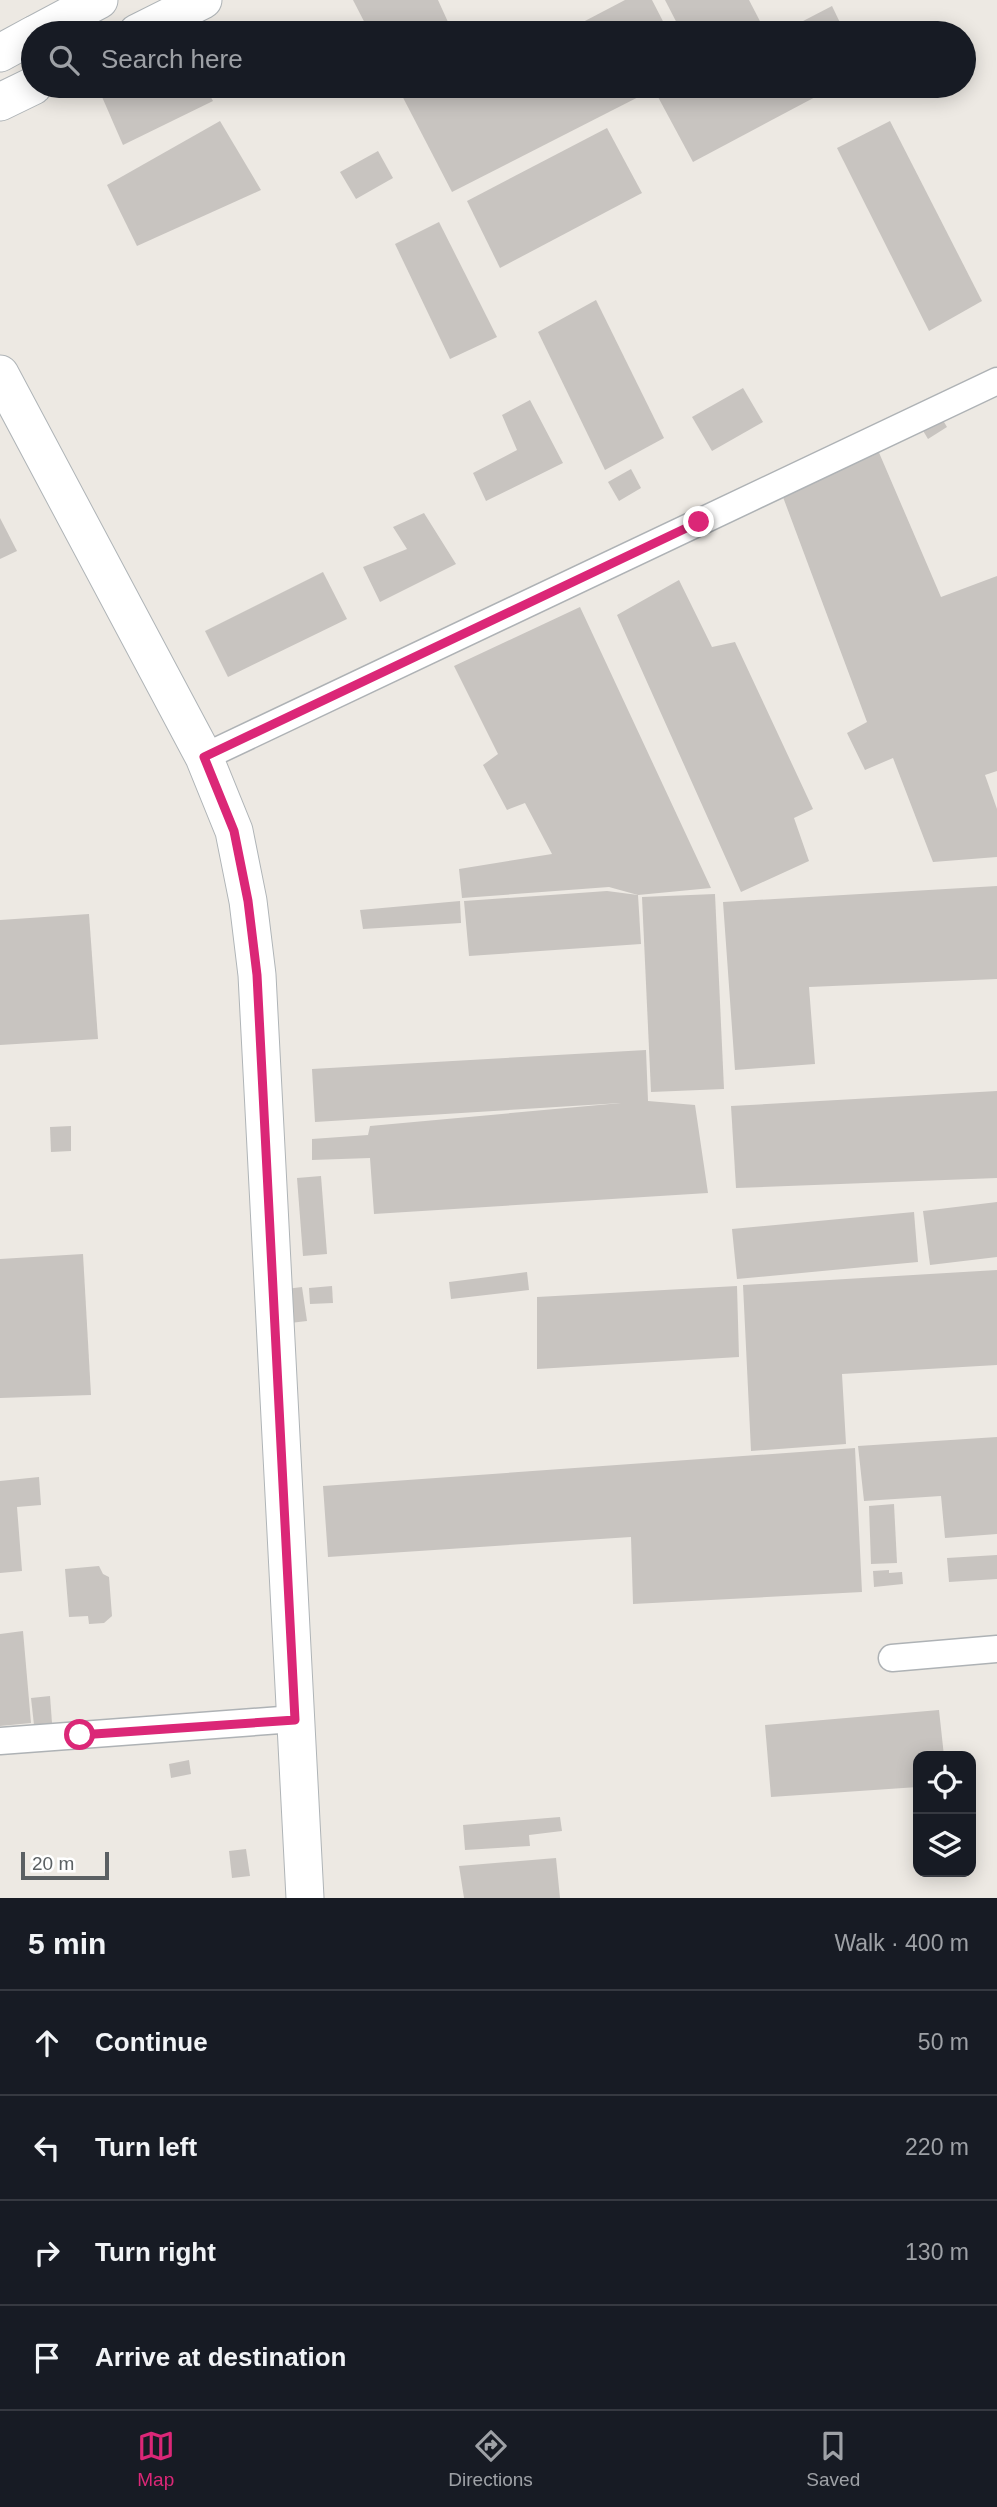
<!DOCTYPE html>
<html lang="en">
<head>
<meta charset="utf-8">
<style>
	:root { --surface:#171b24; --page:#20242c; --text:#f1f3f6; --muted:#9ea1a6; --line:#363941; --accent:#db2777 }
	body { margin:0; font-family:Arial,sans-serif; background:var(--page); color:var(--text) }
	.controls { position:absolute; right:21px; bottom:21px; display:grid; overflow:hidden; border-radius:14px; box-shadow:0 4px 18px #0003 }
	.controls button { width:63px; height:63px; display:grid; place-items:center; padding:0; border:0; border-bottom:2px solid var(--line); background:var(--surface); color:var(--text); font:35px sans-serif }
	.scale { position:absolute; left:21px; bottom:18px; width:88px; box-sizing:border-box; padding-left:7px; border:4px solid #5b6063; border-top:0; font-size:19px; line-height:24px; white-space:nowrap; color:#5b6063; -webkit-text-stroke:5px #fff; paint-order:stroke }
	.stop { position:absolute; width:21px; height:21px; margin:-16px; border:5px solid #db2777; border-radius:50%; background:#fff }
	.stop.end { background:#db2777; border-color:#fff; box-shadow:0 2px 7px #0008 }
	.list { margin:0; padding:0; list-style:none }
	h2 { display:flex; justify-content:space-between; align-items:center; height:91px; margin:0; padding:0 28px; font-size:30px }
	h2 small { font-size:23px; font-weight:400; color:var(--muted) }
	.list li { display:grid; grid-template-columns:46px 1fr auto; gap:21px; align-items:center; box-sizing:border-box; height:105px; padding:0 28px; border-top:2px solid var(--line) }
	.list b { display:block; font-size:26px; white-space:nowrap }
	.list em { font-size:23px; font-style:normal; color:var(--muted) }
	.icon { flex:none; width:38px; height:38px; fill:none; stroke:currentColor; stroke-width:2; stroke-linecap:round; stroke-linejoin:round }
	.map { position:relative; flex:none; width:997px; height:1898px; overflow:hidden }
	.search { position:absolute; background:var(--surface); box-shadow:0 4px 18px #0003; left:21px; right:21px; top:21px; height:77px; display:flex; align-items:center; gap:18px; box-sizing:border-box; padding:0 24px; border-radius:38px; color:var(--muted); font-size:26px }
	.sheet { height:511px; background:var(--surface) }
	nav { display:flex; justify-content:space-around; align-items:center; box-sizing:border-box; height:98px; border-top:2px solid var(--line); background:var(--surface); font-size:19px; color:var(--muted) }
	nav a { display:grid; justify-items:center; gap:4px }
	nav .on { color:var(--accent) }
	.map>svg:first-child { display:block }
	.building { fill:#c8c4c0 }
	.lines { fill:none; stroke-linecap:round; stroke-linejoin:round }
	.street-casing { stroke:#aeb2b5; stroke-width:29 }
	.secondary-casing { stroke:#afb4b7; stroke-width:39 }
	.street { stroke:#fff; stroke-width:26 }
	.secondary { stroke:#fff; stroke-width:37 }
	.route { stroke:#db2777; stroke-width:9 }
</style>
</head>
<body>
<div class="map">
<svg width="997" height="1898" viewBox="0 0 997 1898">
	<rect width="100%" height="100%" fill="#ede9e3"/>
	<g class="building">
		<path d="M353 0H438L453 33H370Z"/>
		<path d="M625 0H652L669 33H562Z"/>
		<path d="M665 0H749L763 27 751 33H682Z"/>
		<path d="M832 6 845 33H780Z"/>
		<path d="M108 86H205L213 101 123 145 99 90Z"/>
		<path d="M397 86H660L452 192Z"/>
		<path d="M679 86H836L693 162 658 97Z"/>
		<path d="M220 121 261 190 137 246 107 185Z"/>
		<path d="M890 121 982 301 929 331 837 148Z"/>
		<path d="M607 128 642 193 500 268 467 201Z"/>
		<path d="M378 151 393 178 356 199 340 172Z"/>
		<path d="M439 222 497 337 450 359 395 244Z"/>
		<path d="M596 300 664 438 605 470 538 332Z"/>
		<path d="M743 388 763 422 712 451 692 417Z"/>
		<path d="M530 400 563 463 486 501 473 473 517 450 502 415Z"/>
		<path d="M938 412 947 427 928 439 919 424Z"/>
		<path d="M874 441 941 597 997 576V771L985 775 997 809V857L933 862 893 758 865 770 847 733 867 722 780 489Z"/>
		<path d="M631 469 641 488 619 501 608 482Z"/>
		<path d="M424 513 456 564 380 602 363 567 407 549 393 527Z"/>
		<path d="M0 518 17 551 0 559Z"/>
		<path d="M323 572 347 619 228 677 205 631Z"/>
		<path d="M679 580 712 647 735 642 813 809 794 818 809 861 741 892 617 615Z"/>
		<path d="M580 607 711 888 638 895 609 887 462 898 459 869 552 854 525 803 507 810 483 765 498 754 454 666Z"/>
		<path d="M997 886V979L809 987 815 1064 735 1070 723 902Z"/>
		<path d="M607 891 638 895 641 944 469 956 464 901Z"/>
		<path d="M715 894 724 1089 651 1092 642 897Z"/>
		<path d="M460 901 461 923 363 929 360 910Z"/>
		<path d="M89 914 98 1039 0 1045V920Z"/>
		<path d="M646 1050 648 1101 695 1105 708 1193 374 1214 370 1158 312 1160V1139L368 1135 370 1126 621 1103 315 1122 312 1069Z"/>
		<path d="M997 1091V1178L736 1188 731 1106Z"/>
		<path d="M71 1126V1151L51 1152 50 1127Z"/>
		<path d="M321 1176 327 1254 303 1256 297 1178Z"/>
		<path d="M997 1202V1257L930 1265 923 1211Z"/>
		<path d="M914 1212 918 1262 737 1279 732 1229Z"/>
		<path d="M83 1254 91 1395 0 1398V1259Z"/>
		<path d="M997 1270V1365L842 1374 846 1444 751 1451 743 1285Z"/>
		<path d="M527 1272 529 1290 451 1299 449 1282Z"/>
		<path d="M332 1286 333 1303 310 1304 309 1288Z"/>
		<path d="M737 1286 739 1357 537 1369V1297Z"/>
		<path d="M302 1287 307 1321 290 1323 286 1289Z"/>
		<path d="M997 1437V1534L945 1538 941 1496 864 1501 858 1446Z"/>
		<path d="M855 1448 862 1592 633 1604 631 1537 328 1557 323 1486Z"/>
		<path d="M39 1477 41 1505 17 1507 22 1571 0 1573V1481Z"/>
		<path d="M894 1504 897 1563 871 1564 869 1506Z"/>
		<path d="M997 1555V1579L949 1582 947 1558Z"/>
		<path d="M99 1566 103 1574 109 1577 112 1616 104 1623 89 1624 88 1616 69 1617 65 1569Z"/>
		<path d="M889 1570V1573L902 1572 903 1584 874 1587 873 1571Z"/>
		<path d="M23 1631 31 1723 0 1726V1634Z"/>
		<path d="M50 1696 52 1723 34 1725 31 1698Z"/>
		<path d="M939 1710 944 1756H918V1787L771 1797 765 1725Z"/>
		<path d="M189 1760 191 1774 171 1778 169 1764Z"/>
		<path d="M560 1817 562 1831 529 1835 530 1846 465 1850 463 1825Z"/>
		<path d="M246 1849 250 1876 232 1878 229 1851Z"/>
		<path d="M556 1858 560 1898H464L459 1866Z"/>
	</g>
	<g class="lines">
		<defs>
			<g id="street">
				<path d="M204 757 997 381"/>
				<path d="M892 1658 997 1649"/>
				<path d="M0 1741 294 1719"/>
			</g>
			<g id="secondary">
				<path d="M37 33 99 0"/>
				<path d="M137 33 203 0"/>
				<path d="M0 53 33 35"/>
				<path d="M0 102 33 86"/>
				<path d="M0 374 204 757 234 831 248 901 257 975 305 1898"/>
			</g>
		</defs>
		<use href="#street" class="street-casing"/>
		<use href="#secondary" class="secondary-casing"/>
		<use href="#street" class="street"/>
		<use href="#secondary" class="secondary"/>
	</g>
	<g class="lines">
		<path class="route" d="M80 1735 295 1720 257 975 248 901 234 831 204 757 699 522"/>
	</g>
</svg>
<div class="controls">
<button><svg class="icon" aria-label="locate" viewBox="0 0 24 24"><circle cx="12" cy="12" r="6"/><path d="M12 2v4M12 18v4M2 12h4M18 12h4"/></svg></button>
<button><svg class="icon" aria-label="layers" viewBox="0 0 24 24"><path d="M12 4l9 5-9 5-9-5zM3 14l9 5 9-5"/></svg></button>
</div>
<div class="scale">20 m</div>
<div class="stop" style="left:80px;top:1735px"></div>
<div class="stop end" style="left:699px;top:522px"></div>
<div class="search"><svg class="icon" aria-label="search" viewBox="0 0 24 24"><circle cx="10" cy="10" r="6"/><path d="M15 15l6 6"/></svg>Search here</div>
</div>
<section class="sheet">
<h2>5 min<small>Walk · 400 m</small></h2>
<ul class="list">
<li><svg class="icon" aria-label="ahead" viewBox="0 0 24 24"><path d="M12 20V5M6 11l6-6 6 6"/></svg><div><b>Continue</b></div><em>50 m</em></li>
<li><svg class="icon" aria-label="left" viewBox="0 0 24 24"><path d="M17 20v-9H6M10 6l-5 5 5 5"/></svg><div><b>Turn left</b></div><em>220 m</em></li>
<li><svg class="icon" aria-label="right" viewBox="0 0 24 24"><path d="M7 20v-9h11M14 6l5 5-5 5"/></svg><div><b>Turn right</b></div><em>130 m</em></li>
<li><svg class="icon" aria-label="arrive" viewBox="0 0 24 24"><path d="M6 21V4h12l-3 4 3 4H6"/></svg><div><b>Arrive at destination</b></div></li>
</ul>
</section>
<nav>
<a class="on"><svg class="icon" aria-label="map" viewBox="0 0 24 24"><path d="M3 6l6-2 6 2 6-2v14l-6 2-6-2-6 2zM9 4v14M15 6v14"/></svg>Map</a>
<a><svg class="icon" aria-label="directions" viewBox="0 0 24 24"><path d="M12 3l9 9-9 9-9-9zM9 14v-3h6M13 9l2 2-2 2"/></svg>Directions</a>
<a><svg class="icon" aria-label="saved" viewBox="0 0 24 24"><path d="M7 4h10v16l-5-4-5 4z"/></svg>Saved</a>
</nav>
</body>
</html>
